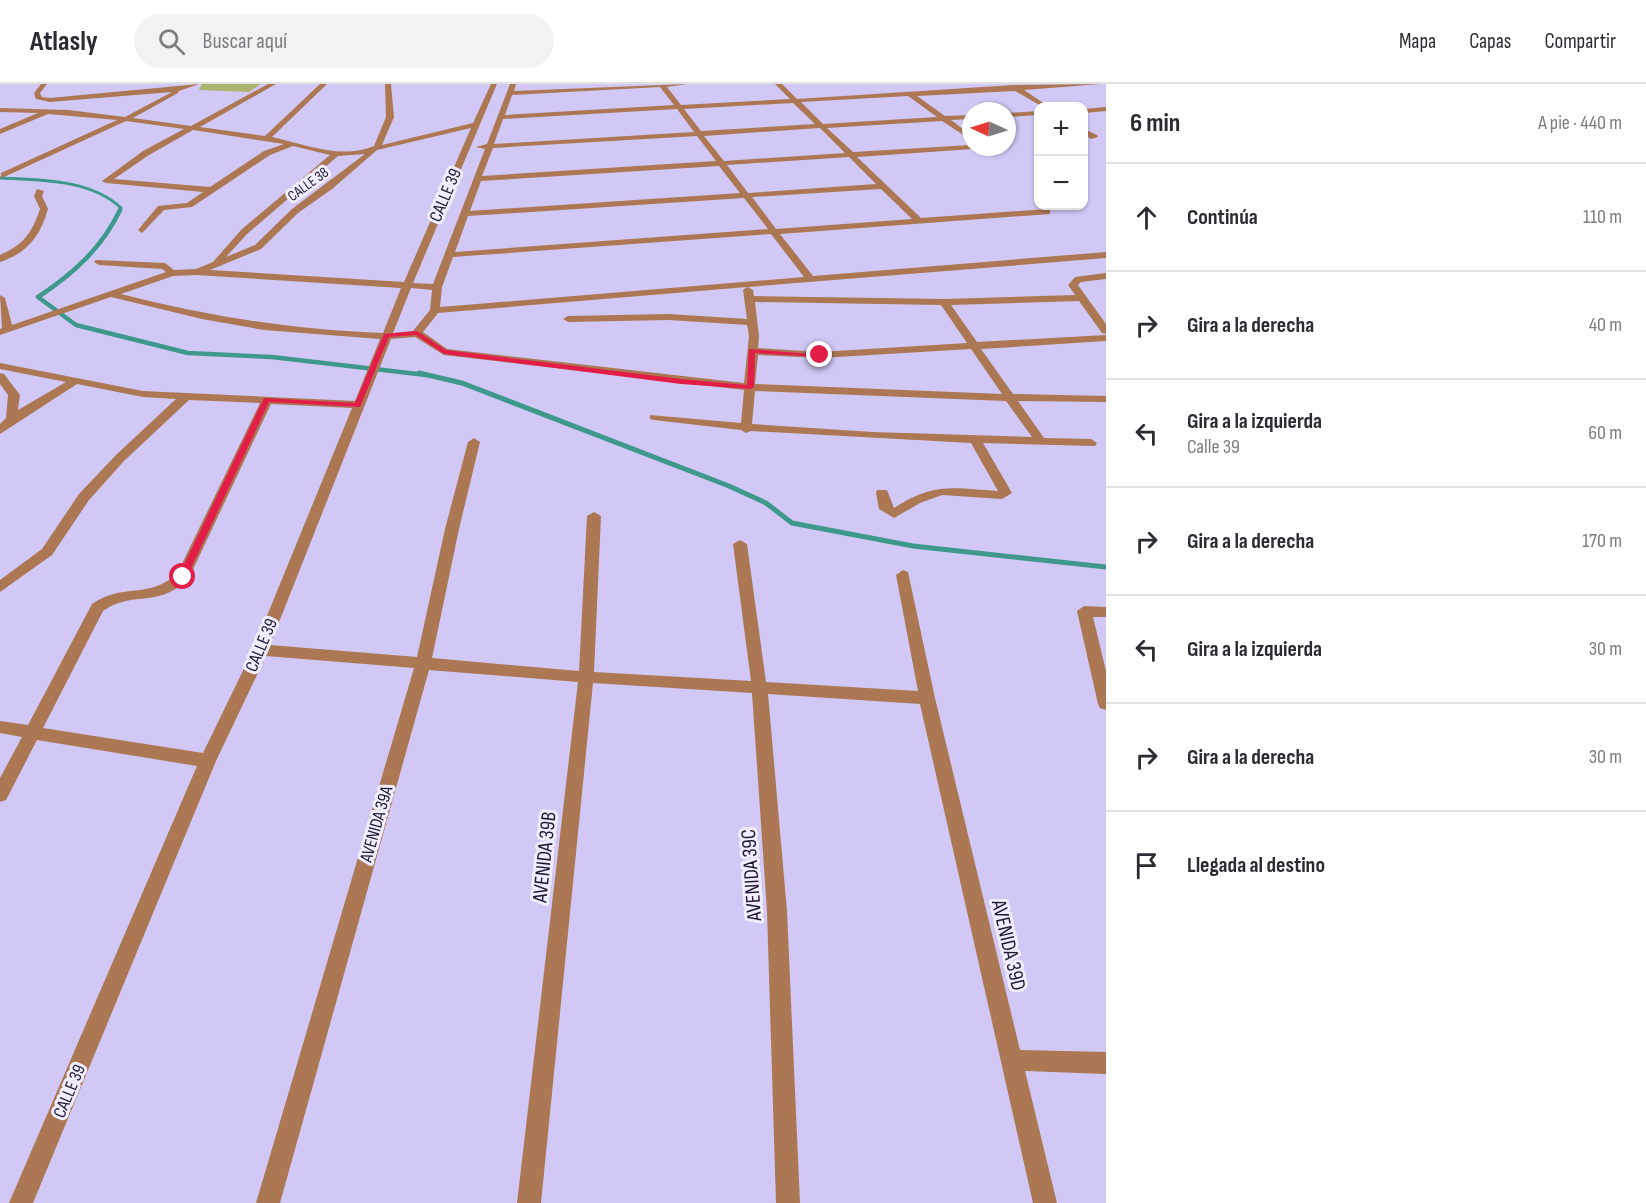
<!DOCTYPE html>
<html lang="es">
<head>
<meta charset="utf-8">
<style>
	:root { --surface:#fff; --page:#f2f2f3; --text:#2b2b33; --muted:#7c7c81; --line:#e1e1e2 }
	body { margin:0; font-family:"Sofia Sans Condensed",sans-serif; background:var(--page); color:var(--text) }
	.controls { position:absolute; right:18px; top:18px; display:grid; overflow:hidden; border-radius:12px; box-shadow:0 2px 4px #0004 }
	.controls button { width:54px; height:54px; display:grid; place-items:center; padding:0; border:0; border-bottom:2px solid var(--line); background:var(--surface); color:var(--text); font:30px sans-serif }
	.compass { position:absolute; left:962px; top:18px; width:54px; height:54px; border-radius:50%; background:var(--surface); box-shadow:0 2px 4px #0004; rotate:274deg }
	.stop { position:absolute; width:18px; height:18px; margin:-14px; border:4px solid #e11d48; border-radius:50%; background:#fff }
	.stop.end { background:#e11d48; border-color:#fff; box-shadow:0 2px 6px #0008 }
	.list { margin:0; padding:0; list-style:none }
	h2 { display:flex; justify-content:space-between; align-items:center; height:78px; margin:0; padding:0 24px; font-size:26px }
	h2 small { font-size:20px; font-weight:400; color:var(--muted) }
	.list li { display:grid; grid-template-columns:39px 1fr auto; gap:18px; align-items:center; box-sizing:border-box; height:108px; padding:0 24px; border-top:2px solid var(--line) }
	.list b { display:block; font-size:22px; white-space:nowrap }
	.list p { margin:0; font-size:20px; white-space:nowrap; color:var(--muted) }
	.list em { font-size:20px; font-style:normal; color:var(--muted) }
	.icon { flex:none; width:33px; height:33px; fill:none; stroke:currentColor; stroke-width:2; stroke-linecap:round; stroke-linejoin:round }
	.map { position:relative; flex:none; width:1106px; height:1119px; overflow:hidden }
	header { display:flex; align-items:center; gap:36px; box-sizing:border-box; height:84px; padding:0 30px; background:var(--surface); border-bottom:2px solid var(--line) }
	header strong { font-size:28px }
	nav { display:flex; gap:33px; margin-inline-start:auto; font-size:21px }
	.search { width:420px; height:54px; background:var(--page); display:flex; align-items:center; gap:15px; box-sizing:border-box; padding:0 21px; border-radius:33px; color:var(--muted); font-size:22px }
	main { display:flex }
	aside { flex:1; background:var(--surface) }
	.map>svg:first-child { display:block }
	.green { fill:#acb56b }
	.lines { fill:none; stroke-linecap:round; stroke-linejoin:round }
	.stream-far2 { stroke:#3e998c; stroke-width:3 }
	.stream-far1 { stroke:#3e998c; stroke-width:4.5 }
	.stream { stroke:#3e998c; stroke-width:5 }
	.minor { fill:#ac7753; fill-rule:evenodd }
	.route { fill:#e11d48 }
	.labels { text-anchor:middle; stroke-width:6; stroke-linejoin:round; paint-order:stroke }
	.far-street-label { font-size:15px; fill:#1f1734; stroke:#f0edfd }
	.street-label { font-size:18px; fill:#1f1734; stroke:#f0edfd }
	.near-street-label { font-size:21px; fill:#1f1734; stroke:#f0edfd }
</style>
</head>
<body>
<header>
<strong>Atlasly</strong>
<div class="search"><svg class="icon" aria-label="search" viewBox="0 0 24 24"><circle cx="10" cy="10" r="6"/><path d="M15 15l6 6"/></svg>Buscar aquí</div>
<nav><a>Mapa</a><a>Capas</a><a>Compartir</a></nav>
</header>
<main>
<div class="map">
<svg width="1106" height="1119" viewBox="0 0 1106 1119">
	<rect width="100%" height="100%" fill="#d1c8f6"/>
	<path class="green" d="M202 0H261L249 8 199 6Z"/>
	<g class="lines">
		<path class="stream-far2" d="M0 94C39 96 91 95 121 124L119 127"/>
		<path class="stream-far1" d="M120 126C102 164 73 190 38 213L76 241 188 269 272 273 426 291"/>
		<path class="stream" d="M419 289 462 299 729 402 766 419 792 439 913 462 1106 483"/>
		<g class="minor">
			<path d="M41 0H47L40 9 42 13 50 14 199 0 179 7 178 9 133 34 191 42 268 0H276L200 43 265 52 320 0H327L272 53C304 60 342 76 374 62L386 33 385 0H391L394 33 382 61 473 39 491 0H497L413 199 433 200 485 65 476 63 487 60 510 0H516L514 7 687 0 667 3 681 21 790 15 775 0H782L797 15 1014 1 1101 0 1024 6 1048 22H1041L1015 7 917 12 945 32 971 31V35L951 36 971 51V56L942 37 827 44 853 68 971 61V63H977L973 65 857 73 921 134 1047 125 1050 126V130L780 150 813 192 1106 168V174L748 203 753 206 754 212 944 215 1075 211 1068 201 1075 193 1106 189V195L1081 198 1078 201 1106 240V250L1102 249 1079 217 951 221 977 258 1106 251V257L981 265 1013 310 1106 312V318L1018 317 1044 354 1091 355 1097 359 1095 362 983 359 1012 409 1002 415 942 411 920 419 894 434 879 425 876 409 877 406H887L894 424C934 398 953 404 998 407L971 359 751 347 746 349 741 346 654 336 650 335V331L741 339 744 306 444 271 415 253 391 255 270 561 417 573 445 445 468 358 474 354 480 358 459 445 432 574 579 587 587 432 594 428 601 432 594 588 751 597 733 460 740 456 747 460 766 598 918 607 896 491 903 486 908 488 935 614 1020 966 1106 968V990L1025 987 1057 1119H1033L920 620 768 610 787 827 800 1119H776L767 827 752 609 593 599 541 1119H517L578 598 429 586 280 1119H256L414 584 266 572 216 677 33 1119H9L197 682 37 656 6 716 0 718V694L22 653 0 649V637L28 641 92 520C124 498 147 516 177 490L260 319 189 316 124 377 89 416 52 471 0 508V496L42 465 79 410 116 371 176 315 143 313 77 300 0 350V340L6 334 8 311 0 300V289L4 290 20 311 18 326 66 298 0 285V279L143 307 355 317 380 255 264 246 202 235 111 213 0 251V245L2 244 0 211 5 214 12 241 166 188 162 185 99 181 94 178 96 176 165 179 174 186 196 185 213 178 241 146 330 71 293 62 270 71 192 123 164 126 142 149 138 146 158 122 187 119 203 108 106 99 102 97 143 67 184 45 126 37 4 93H1V89L117 36 48 30 0 50V45L38 29 0 28V24L68 26 125 33 172 8 50 18 36 15 34 9ZM660 3 674 21 505 31 512 11ZM908 12 937 33 823 40 801 18ZM793 19 815 40 701 47 684 25ZM677 25 694 48 494 60 503 35ZM471 44 404 198 210 186 261 165 298 129 332 105 377 66ZM820 44 845 69 724 77 704 52ZM193 46 284 60 264 67 210 103 114 95 149 71ZM697 52 716 77 482 92 493 64ZM365 70 292 125 255 161 226 173 247 150 338 72ZM849 73 876 100 748 109 727 81ZM719 82 740 109 470 127 481 97ZM881 105 912 135 776 145 752 113ZM744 114 768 145 455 168 468 132ZM771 150 804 193 440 223 442 203 453 173ZM197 191 401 204 383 249C294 246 207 232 121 210L173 192ZM747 203 743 206 747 235 669 230 568 232 563 235 568 238 669 236 747 241 749 252 744 299 447 265 423 248 438 229ZM411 204 432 206 430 226 413 247 393 249ZM755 218 941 221 967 259 820 268 758 264 759 252ZM971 265 1002 310 755 300 758 271 820 274ZM755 307 1006 317 1032 353 872 348 752 340ZM271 320 352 324 253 566 203 669 43 644 103 527C133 506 155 525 188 496Z"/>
			<path d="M1106 23V27L1084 29V25Z"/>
			<path d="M1038 27V31L1007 33V29Z"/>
			<path d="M1084 45 1097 51 1098 53 1091 55 1084 50Z"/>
			<path d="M37 105 44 107 42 112 48 125C40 152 28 169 0 178V171C23 161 32 149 40 125L34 112Z"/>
			<path d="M1084 522 1106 523V533H1093L1106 587V626L1100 624 1098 620 1077 527Z"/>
		</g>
	</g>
	<path class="route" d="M417 247 446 266 681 295 747 301 749 265 823 271 820 273 755 269 754 303 751 305 681 300 444 270 416 251 389 253 360 323 269 318 187 493 179 495 178 493 264 314 355 319 384 250Z"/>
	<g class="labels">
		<g class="far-street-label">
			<text transform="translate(308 100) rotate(-36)" y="5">CALLE 38</text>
		</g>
		<g class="street-label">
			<text transform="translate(445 111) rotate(-67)" y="6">CALLE 39</text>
			<text transform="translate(261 561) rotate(-67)" y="6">CALLE 39</text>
			<text transform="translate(376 740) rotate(-74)" y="6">AVENIDA 39A</text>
			<text transform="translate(69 1007) rotate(-67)" y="6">CALLE 39</text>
		</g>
		<g class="near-street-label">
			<text transform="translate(544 773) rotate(-84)" y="7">AVENIDA 39B</text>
			<text transform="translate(751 791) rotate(-94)" y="7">AVENIDA 39C</text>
			<text transform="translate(1009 861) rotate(77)" y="7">AVENIDA 39D</text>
		</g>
	</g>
</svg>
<div class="controls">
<button>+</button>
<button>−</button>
</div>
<svg class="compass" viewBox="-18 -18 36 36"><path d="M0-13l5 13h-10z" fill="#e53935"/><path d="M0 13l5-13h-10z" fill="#7c7c81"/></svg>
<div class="stop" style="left:183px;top:493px"></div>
<div class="stop end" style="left:820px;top:271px"></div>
</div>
<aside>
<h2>6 min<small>A pie · 440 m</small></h2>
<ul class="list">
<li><svg class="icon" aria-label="ahead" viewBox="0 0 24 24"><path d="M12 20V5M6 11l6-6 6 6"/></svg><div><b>Continúa</b></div><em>110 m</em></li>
<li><svg class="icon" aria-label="right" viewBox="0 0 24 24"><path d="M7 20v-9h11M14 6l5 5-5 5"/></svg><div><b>Gira a la derecha</b></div><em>40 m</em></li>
<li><svg class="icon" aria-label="left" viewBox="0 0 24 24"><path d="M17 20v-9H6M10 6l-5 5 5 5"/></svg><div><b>Gira a la izquierda</b><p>Calle 39</p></div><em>60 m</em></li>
<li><svg class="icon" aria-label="right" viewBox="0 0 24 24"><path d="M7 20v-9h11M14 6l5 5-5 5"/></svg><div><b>Gira a la derecha</b></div><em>170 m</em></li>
<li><svg class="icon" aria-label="left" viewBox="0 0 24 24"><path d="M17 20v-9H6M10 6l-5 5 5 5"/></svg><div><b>Gira a la izquierda</b></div><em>30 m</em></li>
<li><svg class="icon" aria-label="right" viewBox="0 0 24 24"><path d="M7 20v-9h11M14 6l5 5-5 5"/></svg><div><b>Gira a la derecha</b></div><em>30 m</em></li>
<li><svg class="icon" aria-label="arrive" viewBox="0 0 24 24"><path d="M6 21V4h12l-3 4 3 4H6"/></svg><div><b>Llegada al destino</b></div></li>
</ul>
</aside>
</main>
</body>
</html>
